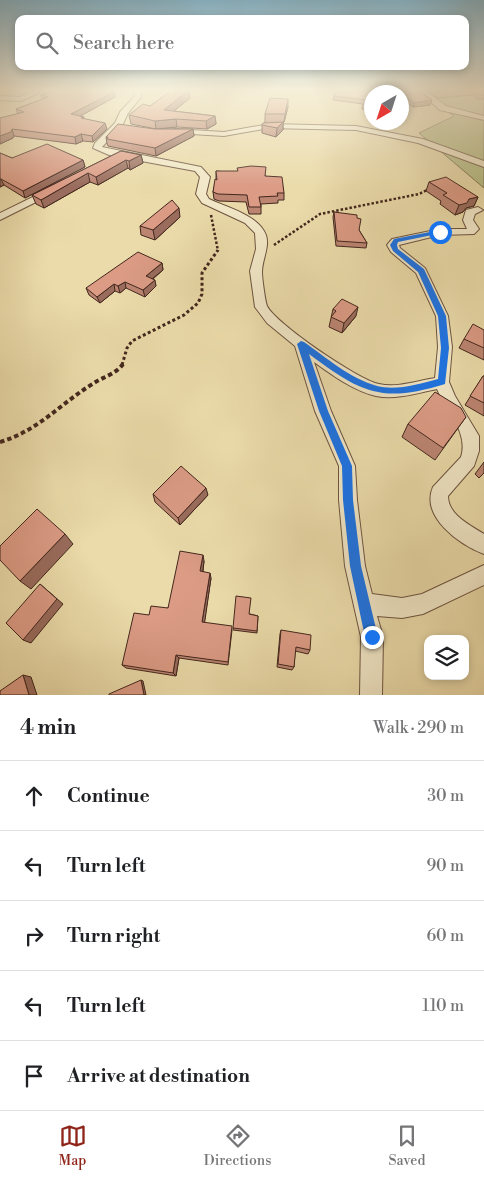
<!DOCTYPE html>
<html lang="en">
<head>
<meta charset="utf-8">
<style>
	:root { --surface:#fff; --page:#f6f6f6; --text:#202124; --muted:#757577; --line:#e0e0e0; --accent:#8f2418 }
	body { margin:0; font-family:"Libre Bodoni",serif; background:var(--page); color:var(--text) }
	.controls { position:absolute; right:15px; bottom:15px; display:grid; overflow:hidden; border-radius:10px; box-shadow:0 2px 8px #0003 }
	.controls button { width:45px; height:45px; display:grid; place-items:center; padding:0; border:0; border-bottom:1px solid var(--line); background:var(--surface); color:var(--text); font:25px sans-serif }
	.compass { position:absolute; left:364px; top:85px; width:45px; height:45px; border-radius:50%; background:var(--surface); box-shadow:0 2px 8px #0003; rotate:219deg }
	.stop { position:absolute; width:15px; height:15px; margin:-11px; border:4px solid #1a73e8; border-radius:50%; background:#fff }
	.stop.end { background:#1a73e8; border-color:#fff; box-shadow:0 1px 5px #0008 }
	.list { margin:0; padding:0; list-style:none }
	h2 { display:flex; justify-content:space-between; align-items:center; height:65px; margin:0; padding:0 20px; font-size:21px }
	h2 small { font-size:16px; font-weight:400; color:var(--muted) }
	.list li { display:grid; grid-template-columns:32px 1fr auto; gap:15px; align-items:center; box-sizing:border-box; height:70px; padding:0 20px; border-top:1px solid var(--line) }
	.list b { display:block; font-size:19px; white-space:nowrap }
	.list em { font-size:16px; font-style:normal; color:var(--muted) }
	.icon { flex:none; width:28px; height:28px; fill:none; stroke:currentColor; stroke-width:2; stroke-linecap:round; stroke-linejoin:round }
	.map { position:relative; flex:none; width:484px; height:695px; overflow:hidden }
	.search { position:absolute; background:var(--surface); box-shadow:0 2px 8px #0003; left:15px; right:15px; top:15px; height:55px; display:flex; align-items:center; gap:12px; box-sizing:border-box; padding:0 18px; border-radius:10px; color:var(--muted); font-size:19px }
	.sheet { height:415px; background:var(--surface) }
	nav { display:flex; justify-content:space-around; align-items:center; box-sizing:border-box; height:70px; border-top:1px solid var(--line); background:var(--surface); font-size:14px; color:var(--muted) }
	nav a { display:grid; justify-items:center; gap:2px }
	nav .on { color:var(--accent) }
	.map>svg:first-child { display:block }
	.green { fill:#b8c087; stroke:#7e7452 }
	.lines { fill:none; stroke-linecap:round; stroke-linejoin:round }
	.minor-casing { stroke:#6d5440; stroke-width:2 }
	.path-far2 { stroke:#43271d; stroke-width:2.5; stroke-dasharray:2.5 2; stroke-linecap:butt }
	.path-far1 { stroke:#43271d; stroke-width:3; stroke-dasharray:3 2.5; stroke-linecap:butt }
	.path { stroke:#43271d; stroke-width:4; stroke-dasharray:4.5 3; stroke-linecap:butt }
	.minor { fill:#f2e8c8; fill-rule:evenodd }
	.wall { fill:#bc8572; stroke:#43271d }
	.shaded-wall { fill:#996c5d; stroke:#43271d }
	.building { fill:#db9b85; stroke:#43271d }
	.route { fill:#1a73e8 }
</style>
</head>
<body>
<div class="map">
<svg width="484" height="695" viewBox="0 0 484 695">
	<rect width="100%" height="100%" fill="#ebdbaa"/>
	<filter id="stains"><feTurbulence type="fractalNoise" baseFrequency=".004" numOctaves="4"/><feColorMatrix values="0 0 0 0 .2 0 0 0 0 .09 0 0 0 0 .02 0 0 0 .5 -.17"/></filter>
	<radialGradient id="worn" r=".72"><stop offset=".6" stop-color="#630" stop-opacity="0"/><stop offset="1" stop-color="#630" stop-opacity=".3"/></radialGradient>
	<path class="green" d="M414 90H484V188L419 133 454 116Z"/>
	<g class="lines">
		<defs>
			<g id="minor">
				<path d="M37 90H45L21 101 0 100V96L20 97Z"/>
				<path d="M135 90H141V97L128 113 122 126 102 147 201 167 210 177 206 194 209 199C226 207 254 214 264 231 272 244 262 258 262 272 262 278 265 300 267 306 275 323 358 380 379 384 397 388 417 381 435 378L438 347 436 316 416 273 391 252 387 245 392 239 440 229H467L463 220 466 210 478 207 483 210 475 214 473 220 479 229 474 234 440 235 399 245 400 248 425 268 448 316 452 347 449 382 455 396 479 436V451L474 466 448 496C448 515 470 525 484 534V554C460 545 420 517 433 487L461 457C469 432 446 411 437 389 418 393 396 400 376 396 354 391 332 375 314 362L331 411 355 466 357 500 365 566 372 594 402 598 422 594 484 565V585L423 614 402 618 377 616 383 637 382 695H360L361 637 345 566 339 500V466L315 411 295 346 267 323 255 307 250 271 256 249 255 233 245 223 202 203 196 194 200 177 195 171 109 155 93 148 95 143 115 123 120 112 134 97Z"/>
				<path d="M417 90H424L446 106 484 116V120L440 110Z"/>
				<path d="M269 124 356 126 423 139 484 161V167L418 143 356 130 269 128 224 136 175 133 171 131 175 129 224 132Z"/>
				<path d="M49 189 54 192 52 194 0 220V213Z"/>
			</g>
		</defs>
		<use href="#minor" class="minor-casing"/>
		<g class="path-far2">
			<path d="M211 215 218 251"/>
			<path d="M274 245 320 214 419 194 427 190"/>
		</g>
		<path class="path-far1" d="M122 365 127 348 132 341 184 315 198 303 202 294V273L218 250"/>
		<path class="path" d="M0 442C38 431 61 403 94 383 103 377 116 374 123 364"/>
		<use href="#minor" class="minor"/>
	</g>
	<g class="wall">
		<path d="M189 90 190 98 174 111 215 116 216 124 207 129 177 127 156 129 131 124 129 115Z"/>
		<path d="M337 90H421L425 94V95L432 100 430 105 413 107 402 100V92H372V110L362 109 363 104 333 100 334 96Z"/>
		<path d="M427 90H484V99H477L473 95 438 98Z"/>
		<path d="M114 92 115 97 80 116 84 117V119L107 129 93 142 83 141 76 144 14 136 13 138 0 144 18 114 16 109 43 99 41 95Z"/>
		<path d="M288 107 284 122H283V130L276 137 262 133V125L265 122V114Z"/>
		<path d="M155 129H193L194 136 156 156 108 146 107 144 106 137Z"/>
		<path d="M121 151 141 155 143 163 130 170 128 168 98 185 90 182 44 208 36 204 32 195Z"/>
		<path d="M0 153 12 158 83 160 85 167 25 198 4 185 0 187Z"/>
		<path d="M216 171 266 176 284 193V200H278V203L261 204V214H249L246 202 219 201 214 199 213 192 216 180Z"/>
		<path d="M429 182 478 197 474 206 466 208 463 212 455 215 440 204 441 201 426 191Z"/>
		<path d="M334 212 357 218 359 230 367 243 366 248 336 246 333 217Z"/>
		<path d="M180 217 155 240 141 235 140 226Z"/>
		<path d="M162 263 163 270 153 279 156 286 145 297 126 288 120 293 115 291 100 303 89 295 86 288Z"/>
		<path d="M333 309 356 316 342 333 329 327Z"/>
		<path d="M484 330V360L459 348 464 339Z"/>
		<path d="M483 376H484V416L465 405Z"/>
		<path d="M466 417 435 460 402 437 408 424Z"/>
		<path d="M484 462V473L479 478 475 474Z"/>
		<path d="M153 494 208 495 180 525 155 502Z"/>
		<path d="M204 561 203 571 211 578 204 623 232 630 228 665 179 658 176 676 126 668 122 665 149 615 168 608Z"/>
		<path d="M250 614 258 616 257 633 233 630V628Z"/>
		<path d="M281 630 310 650 308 654 295 651 294 667 292 670 277 667 280 634Z"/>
	</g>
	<g class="shaded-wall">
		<path d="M189 90 190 98 165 118 164 110Z"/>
		<path d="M114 92 115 97 73 120 71 114Z"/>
		<path d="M288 99V107L284 122 285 114Z"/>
		<path d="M432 100 430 105 413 107 414 103Z"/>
		<path d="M215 116 216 124 207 129 206 121Z"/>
		<path d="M176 119 177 127 156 129 155 121Z"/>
		<path d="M283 122V130L276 137 277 128Z"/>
		<path d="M105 123 107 129 93 142 92 136Z"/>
		<path d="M12 129 14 136 13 138 0 144V136Z"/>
		<path d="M193 129 194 136 156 156 155 148Z"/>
		<path d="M81 134 83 141 76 144 75 137Z"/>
		<path d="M141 155 143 163 130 170 129 161Z"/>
		<path d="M83 160 85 167 25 198 23 191Z"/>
		<path d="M126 160 128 168 98 185 96 177Z"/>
		<path d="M88 173 90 182 44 208 41 200Z"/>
		<path d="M0 179H1L4 185 0 187Z"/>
		<path d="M478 197 474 206 466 208 463 212 455 215 459 205 469 199Z"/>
		<path d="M179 208 180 217 155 240 153 230Z"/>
		<path d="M162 263 163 270 147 283 146 276Z"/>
		<path d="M155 280 156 286 145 297 143 290Z"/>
		<path d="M125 282 126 288 120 293 118 286Z"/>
		<path d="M114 284 115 291 100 303 97 297Z"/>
		<path d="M358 307 356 316 342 333 344 323Z"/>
		<path d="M206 488 208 495 180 525 178 518Z"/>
		<path d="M65 534 73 544 31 589 20 581Z"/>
		<path d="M203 555 204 561 202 577 200 571Z"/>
		<path d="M210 573 211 578 204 627 202 622Z"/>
		<path d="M40 584 63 604 31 643 23 640Z"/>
		<path d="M176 655 179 658 176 676 173 673Z"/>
		<path d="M23 675 31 677 37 695H29Z"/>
		<path d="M141 680 143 681 146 695H144Z"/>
	</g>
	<g class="building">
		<path d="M55 90H110L114 92 71 114 84 117 81 118 105 123 92 136 81 134 75 137 12 129 11 132 0 136V118L24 112 16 109 48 97 41 95Z"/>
		<path d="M172 90H189L164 110 215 116 206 121 176 119 155 121 129 115 143 104 150 106Z"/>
		<path d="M337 90H392L393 92H372V105L363 104 366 100 334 96Z"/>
		<path d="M395 90H421L425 94H423L432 100 414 103 402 94V92H399Z"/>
		<path d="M435 90H484V95H479L475 90 439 93Z"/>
		<path d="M270 98 288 99 285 114H265Z"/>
		<path d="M283 122 277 128 262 125 263 123Z"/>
		<path d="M118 124 155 129H193L155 148 107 139 108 137H106Z"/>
		<path d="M47 144 83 160 23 191 1 179H0V153L12 158Z"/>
		<path d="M121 151 141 155 129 161 126 160 96 177 88 173 41 200 32 195Z"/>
		<path d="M251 166 266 167 265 176 282 177 284 193H277L278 196 259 197 261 207H249L247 195 218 194 213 192 215 179 217 180 216 171H238L237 168Z"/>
		<path d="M446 177 478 197 469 199 467 203 459 205 443 195 447 193 429 182Z"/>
		<path d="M172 200 179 208 153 230 140 226Z"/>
		<path d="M334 212 357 215V218L361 219 359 230 367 243 337 241Z"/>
		<path d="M138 252 162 263 146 276 155 280 143 290 125 282 118 286 114 284 97 297 86 288Z"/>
		<path d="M342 299 358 307 344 323 331 317 336 311 333 309Z"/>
		<path d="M473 324 484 330V348L464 339Z"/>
		<path d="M483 376H484V403L470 396Z"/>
		<path d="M435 392 461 408 466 417 443 448 408 424Z"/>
		<path d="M181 466 206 488 178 518 153 494Z"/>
		<path d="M37 509 65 534 20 581 0 560V546Z"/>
		<path d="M180 551 203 555 200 571 210 573 202 622 232 626 228 662 176 655 173 673 122 665 134 613 149 615 151 606 168 608Z"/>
		<path d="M40 584 57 599 23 640 6 623Z"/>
		<path d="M236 596 251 598 249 614 258 616 257 631 233 628Z"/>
		<path d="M281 630 311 635 310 650 296 647 294 667 278 664Z"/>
		<path d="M23 675 29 695H0V691Z"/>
		<path d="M141 680 144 695H109V694Z"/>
	</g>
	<linearGradient id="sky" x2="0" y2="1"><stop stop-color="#88b7cc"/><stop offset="0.48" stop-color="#f6efd9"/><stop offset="1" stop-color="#f6efd9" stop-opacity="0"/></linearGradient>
	<rect width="484" height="187" fill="url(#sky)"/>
	<path class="route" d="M440 230 442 231V233L398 242 397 245 398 249 424 269 446 316 449 348 445 384C381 404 360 392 309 354L328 411 352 466 353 500 361 566 378 637 376 642 372 643 367 642 365 637 350 566 343 500 342 466 319 411 297 344 301 341 304 342C327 358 349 378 377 386 396 391 419 384 438 379L441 348 438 316 418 272 393 251 390 245 394 239Z"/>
	<rect width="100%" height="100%" filter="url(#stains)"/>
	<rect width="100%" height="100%" fill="url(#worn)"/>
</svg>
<div class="controls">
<button><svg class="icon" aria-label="layers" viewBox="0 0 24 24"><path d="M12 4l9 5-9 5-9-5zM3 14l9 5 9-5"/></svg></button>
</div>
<svg class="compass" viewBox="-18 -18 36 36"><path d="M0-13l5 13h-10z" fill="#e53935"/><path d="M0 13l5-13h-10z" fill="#757577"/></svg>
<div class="stop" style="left:440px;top:232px"></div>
<div class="stop end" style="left:372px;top:637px"></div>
<div class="search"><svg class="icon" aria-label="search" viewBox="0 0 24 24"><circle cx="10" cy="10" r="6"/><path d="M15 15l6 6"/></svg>Search here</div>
</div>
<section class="sheet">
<h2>4 min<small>Walk · 290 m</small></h2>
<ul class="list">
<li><svg class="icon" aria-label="ahead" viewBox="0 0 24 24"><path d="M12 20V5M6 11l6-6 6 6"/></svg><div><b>Continue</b></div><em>30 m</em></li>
<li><svg class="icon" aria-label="left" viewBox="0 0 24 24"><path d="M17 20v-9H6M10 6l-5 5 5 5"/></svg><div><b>Turn left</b></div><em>90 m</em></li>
<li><svg class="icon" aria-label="right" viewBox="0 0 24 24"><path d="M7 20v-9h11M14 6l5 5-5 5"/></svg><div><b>Turn right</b></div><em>60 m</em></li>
<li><svg class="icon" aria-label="left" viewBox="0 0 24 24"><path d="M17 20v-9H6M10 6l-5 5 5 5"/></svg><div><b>Turn left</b></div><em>110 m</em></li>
<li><svg class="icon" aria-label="arrive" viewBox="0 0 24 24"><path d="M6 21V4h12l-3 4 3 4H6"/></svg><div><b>Arrive at destination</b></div></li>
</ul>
</section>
<nav>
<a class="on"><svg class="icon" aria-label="map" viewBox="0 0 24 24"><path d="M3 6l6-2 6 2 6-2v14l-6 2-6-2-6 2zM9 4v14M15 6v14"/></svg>Map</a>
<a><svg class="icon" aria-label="directions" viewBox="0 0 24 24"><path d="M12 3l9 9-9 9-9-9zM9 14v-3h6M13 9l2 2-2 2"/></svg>Directions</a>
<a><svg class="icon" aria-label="saved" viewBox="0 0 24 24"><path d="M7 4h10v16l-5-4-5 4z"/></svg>Saved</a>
</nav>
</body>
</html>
